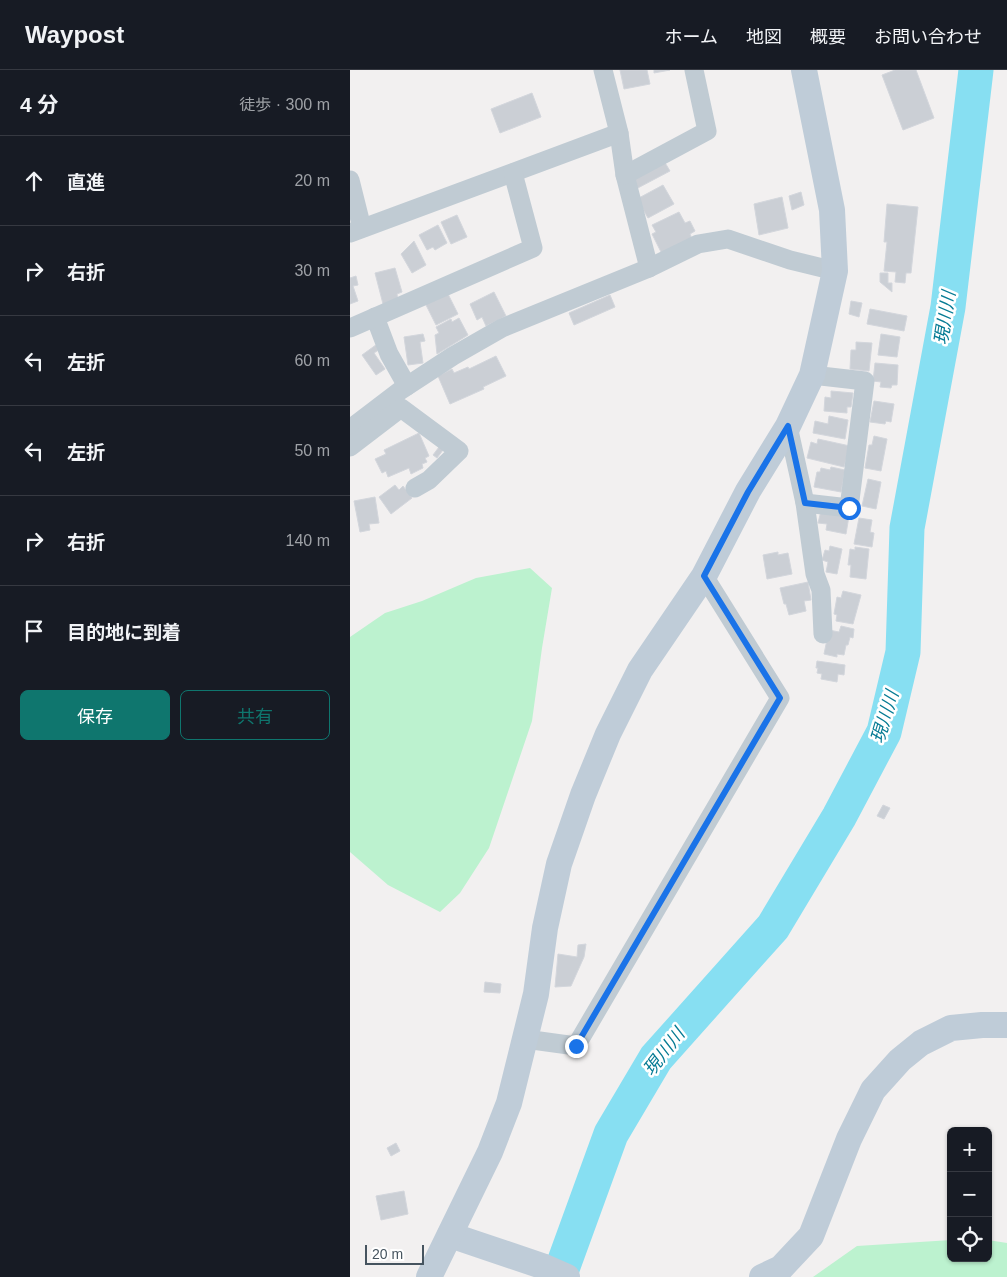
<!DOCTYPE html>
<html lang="ja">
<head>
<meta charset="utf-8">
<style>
	:root { --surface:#171b24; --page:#242831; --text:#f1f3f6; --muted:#9ea1a6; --line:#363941; --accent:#0f766e }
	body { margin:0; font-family:Arial,"Noto Sans JP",sans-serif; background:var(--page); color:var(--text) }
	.controls { position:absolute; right:15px; bottom:15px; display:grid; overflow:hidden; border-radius:8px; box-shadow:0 1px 4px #0004 }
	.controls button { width:45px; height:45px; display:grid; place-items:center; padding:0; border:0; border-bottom:1px solid var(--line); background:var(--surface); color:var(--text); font:25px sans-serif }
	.scale { position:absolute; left:15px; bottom:12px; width:59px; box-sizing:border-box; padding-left:5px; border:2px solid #46545f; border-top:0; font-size:14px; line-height:18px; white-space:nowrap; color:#46545f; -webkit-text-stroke:4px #fff; paint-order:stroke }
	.stop { position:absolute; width:15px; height:15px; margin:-11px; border:4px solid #1a73e8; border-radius:50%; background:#fff }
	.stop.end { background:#1a73e8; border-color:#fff; box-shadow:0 1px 5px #0008 }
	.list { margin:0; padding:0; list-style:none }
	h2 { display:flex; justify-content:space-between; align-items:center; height:65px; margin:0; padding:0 20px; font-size:21px }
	h2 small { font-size:16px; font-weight:400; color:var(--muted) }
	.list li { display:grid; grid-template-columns:32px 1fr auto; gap:15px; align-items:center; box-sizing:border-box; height:90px; padding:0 20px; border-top:1px solid var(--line) }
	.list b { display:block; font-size:19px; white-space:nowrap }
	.list em { font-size:16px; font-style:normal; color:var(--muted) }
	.actions { display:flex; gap:10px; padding:15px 20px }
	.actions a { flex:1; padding:11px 0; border:1px solid var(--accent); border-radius:8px; text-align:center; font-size:18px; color:var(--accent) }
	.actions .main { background:var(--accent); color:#fff }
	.icon { flex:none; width:28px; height:28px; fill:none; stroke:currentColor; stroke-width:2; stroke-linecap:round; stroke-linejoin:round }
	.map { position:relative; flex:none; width:657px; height:1207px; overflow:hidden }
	header { display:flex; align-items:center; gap:30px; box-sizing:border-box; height:70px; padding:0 25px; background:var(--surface); border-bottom:1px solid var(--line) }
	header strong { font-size:24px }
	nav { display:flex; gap:28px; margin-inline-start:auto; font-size:18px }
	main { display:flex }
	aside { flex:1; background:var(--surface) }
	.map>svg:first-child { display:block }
	.green { fill:#bcf2cf }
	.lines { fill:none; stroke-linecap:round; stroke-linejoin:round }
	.river { stroke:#87dff2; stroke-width:35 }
	.building { fill:#cbcfd5; stroke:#d3d6dc }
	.street { stroke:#c0cbd3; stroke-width:19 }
	.secondary { stroke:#bfccd8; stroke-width:26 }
	.route { stroke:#1a73e8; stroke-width:6 }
	.labels { text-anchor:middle; stroke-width:5; stroke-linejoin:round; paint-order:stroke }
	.water-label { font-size:18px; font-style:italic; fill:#067b94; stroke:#fff }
</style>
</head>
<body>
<header>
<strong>Waypost</strong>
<nav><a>ホーム</a><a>地図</a><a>概要</a><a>お問い合わせ</a></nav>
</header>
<main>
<aside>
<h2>4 分<small>徒歩 · 300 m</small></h2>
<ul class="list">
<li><svg class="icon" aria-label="ahead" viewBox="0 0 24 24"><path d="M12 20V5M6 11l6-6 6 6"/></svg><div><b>直進</b></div><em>20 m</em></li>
<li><svg class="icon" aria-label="right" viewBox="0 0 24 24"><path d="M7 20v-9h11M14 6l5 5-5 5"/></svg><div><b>右折</b></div><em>30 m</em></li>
<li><svg class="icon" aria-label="left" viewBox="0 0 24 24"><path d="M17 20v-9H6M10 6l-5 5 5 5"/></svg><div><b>左折</b></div><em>60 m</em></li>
<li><svg class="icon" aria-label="left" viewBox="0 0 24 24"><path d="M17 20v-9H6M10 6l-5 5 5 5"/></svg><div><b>左折</b></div><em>50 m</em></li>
<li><svg class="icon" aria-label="right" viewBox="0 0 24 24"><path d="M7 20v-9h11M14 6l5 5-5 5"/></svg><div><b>右折</b></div><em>140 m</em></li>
<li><svg class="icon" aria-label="arrive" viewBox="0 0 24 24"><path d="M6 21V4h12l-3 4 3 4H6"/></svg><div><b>目的地に到着</b></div></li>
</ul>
<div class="actions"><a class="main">保存</a><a>共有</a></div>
</aside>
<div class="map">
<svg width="657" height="1207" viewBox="0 0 657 1207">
	<rect width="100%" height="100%" fill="#f2f0f0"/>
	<g class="green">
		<path d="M180 498 202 518 192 578 182 651 139 778 110 823 90 842 38 815 0 782V567L35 543 72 531 126 508Z"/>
		<path d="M601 1170V1188H638V1170L657 1173V1207H463L507 1176Z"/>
	</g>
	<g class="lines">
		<path class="river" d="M209 1207 261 1064 306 988 423 857 489 747 534 662 553 582 557 458 598 237 626 0"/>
	</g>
	<g class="building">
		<path d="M270 0H297L300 14 274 19Z"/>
		<path d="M304 0H320L304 3Z"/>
		<path d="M545 0H566L584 48 553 60 532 5Z"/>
		<path d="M182 23 191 47 150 63 141 39Z"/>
		<path d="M311 86 320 101 284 120 276 106Z"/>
		<path d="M313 115 324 134 298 148 287 129Z"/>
		<path d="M451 122 454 135 442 140 439 126Z"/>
		<path d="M432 127 438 158 409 165 404 134Z"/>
		<path d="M537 134 568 137 561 203H556L555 213 545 212 546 202 534 201 537 172H534Z"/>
		<path d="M329 142 335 153 340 151 345 161 340 164 342 169 312 184 302 164 306 162 302 155Z"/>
		<path d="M107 145 117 167 101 174 91 152Z"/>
		<path d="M88 155 97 173 85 180 83 177 77 180 69 165Z"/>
		<path d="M64 171 76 195 62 203 51 184Z"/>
		<path d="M45 198 52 222 47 224 48 231 33 234 25 203Z"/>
		<path d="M530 203H538V213H542V222L530 212Z"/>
		<path d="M6 206 8 215 3 216 8 231 0 234V208Z"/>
		<path d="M97 222 108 244 86 255 75 233Z"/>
		<path d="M144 222 156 246 136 256 132 247 127 250 120 234Z"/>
		<path d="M260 225 265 237 224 255 219 243Z"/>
		<path d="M501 231 512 233 509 247 499 244Z"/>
		<path d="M520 239 557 246 554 261 517 254Z"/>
		<path d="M109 248 118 265 87 284 85 265 89 263 86 257 101 249 102 252Z"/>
		<path d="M73 264 75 271 70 272 73 293 58 295 54 267Z"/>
		<path d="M531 264 550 267 547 287 528 285Z"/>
		<path d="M30 272 33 277 24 283 35 299 26 305 12 285Z"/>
		<path d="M506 272 522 273 519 301 500 299 501 280H506Z"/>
		<path d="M146 286 156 306 133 317 134 319 100 334 88 306 102 299 104 303 118 297 119 299Z"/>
		<path d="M525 293 548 295 547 315H542L541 318 530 317 531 312 523 311Z"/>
		<path d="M481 321 503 323 501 337H497V343L474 341 475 327 481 328Z"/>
		<path d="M524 331 544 334 541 352 536 351 535 354 520 352Z"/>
		<path d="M479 346 498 350 495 369 463 363 465 351 478 354Z"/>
		<path d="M69 363 79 386 75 388 77 392 72 394 73 398 61 404 59 398 38 407 36 401 32 403 25 389 36 384 34 380Z"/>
		<path d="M524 366 537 369 531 401 515 398 519 375H522Z"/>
		<path d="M468 369 500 376 494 397 457 388 461 372 467 374Z"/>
		<path d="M89 377 93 380 87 388 83 385Z"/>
		<path d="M481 397 495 400 491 422 464 417 467 402H470L471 398 480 400Z"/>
		<path d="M518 409 531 412 526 439 512 436Z"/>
		<path d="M45 415 49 420 53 416 62 428 41 444 29 427Z"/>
		<path d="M25 427 29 453 19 454 20 460 10 462 4 431Z"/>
		<path d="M471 441 499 446 496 464 476 460 477 454 468 453Z"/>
		<path d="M509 448 522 450 520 462 524 463 522 477 504 474Z"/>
		<path d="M480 476 492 479 487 504 476 502 478 492 472 490 475 480 479 481Z"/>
		<path d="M505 477 519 479 516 509 500 507 501 495H498L500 479 505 480Z"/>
		<path d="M428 482V485L438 483 442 504 417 509 413 485Z"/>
		<path d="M458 512 461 530 454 531 456 541 439 545 436 534H434L430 518Z"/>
		<path d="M493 521 511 525 503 554 486 551 487 545 484 544 487 527 491 528Z"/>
		<path d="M491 556 504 559 503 568 500 567 498 575H496L494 585 487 584V587L474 584 479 560 489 562Z"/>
		<path d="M467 591 495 595 494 605 488 604 487 612 471 609 472 604 467 603 468 598H466Z"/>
		<path d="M533 735 540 738 534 749 527 746Z"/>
		<path d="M236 874 234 887 221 916 205 917 208 884 227 887 228 875Z"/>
		<path d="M135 912 151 914 150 923 134 922Z"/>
		<path d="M46 1073 50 1081 41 1086 37 1078Z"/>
		<path d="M54 1121 58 1144 31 1150 26 1126Z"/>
	</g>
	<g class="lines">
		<g class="street">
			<path d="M269 63 275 105 299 198"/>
			<path d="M275 105 357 61 344 0"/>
			<path d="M0 110 12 158"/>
			<path d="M0 163 269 63 253 0"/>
			<path d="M25 247 39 284 57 316"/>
			<path d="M0 258 183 178 163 103"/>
			<path d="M438 356 455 433 465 504 471 520 473 564"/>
			<path d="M0 359 51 320 103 286 152 258 299 198 348 174 378 169 440 190 485 201"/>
			<path d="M0 377 51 338 109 381 79 410 65 418"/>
			<path d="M455 433 499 438 515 311 462 305"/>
			<path d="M175 969 226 976 430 628 354 506"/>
		</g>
		<g class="secondary">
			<path d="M100 1165 192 1196 217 1207"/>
			<path d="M79 1207 140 1082 159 1033 186 924 195 858 209 794 233 725 258 664 290 600 354 506 398 421 438 356 462 305 485 201 482 140 454 0"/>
			<path d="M412 1207 431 1198 461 1166 499 1069 523 1020 550 990 571 973 601 958 632 955H657"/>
		</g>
	</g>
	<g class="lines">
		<path class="route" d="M226 976 430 628 354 506 398 422 438 356 455 433 499 438"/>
	</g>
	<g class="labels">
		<g class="water-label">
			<text transform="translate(595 248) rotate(-81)" y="6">現川川</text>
			<text transform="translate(535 647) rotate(-73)" y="6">現川川</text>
			<text transform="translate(314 982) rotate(-52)" y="6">現川川</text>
		</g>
	</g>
</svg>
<div class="controls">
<button>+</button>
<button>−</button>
<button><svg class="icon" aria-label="locate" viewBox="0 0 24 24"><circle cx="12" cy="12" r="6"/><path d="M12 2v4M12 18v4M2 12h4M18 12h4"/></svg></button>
</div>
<div class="scale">20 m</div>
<div class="stop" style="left:499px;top:438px"></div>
<div class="stop end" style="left:226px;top:976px"></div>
</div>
</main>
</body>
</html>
